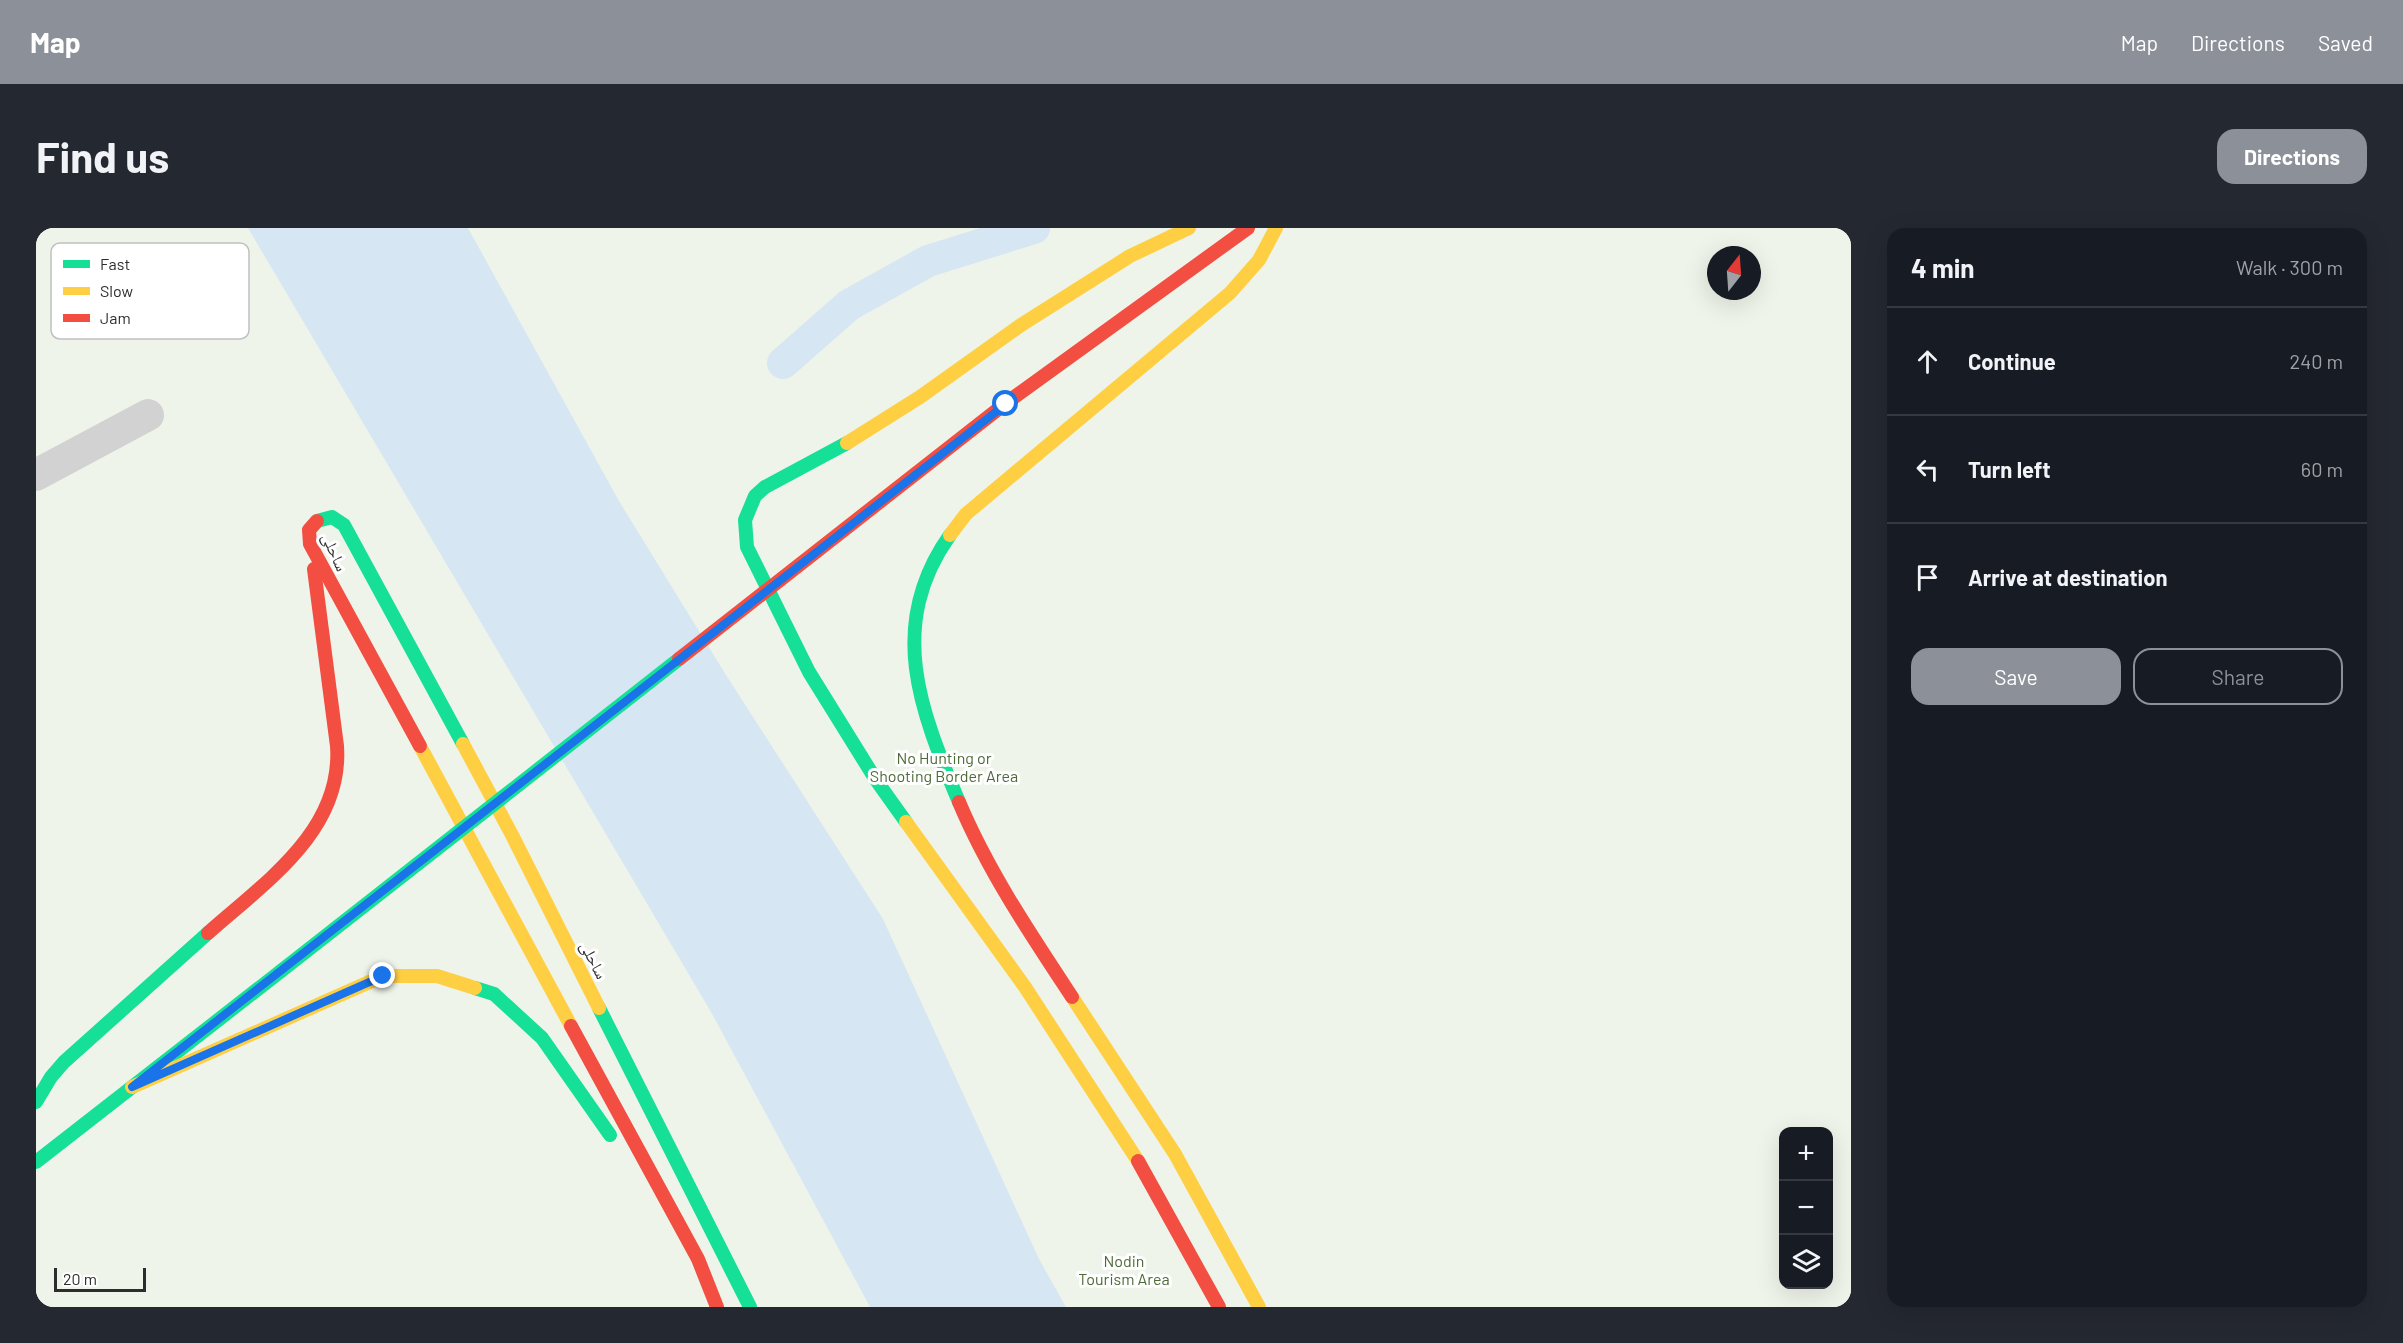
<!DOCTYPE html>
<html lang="en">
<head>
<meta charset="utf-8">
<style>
	:root { --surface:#171b24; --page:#242831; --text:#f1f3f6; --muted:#9ea1a6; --line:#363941; --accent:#8c9099 }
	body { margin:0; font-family:Barlow,"Noto Naskh Arabic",sans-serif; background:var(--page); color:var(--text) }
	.controls { position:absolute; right:18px; bottom:18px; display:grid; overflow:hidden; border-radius:12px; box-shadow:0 6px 24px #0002 }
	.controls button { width:54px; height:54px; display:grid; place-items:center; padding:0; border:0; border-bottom:2px solid var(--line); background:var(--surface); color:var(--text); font:30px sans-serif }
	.compass { position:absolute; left:1671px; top:18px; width:54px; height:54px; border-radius:50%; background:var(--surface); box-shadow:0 6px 24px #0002; rotate:17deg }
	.scale { position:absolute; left:18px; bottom:15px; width:92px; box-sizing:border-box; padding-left:6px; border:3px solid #2d2d2d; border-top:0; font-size:16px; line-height:21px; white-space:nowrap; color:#2d2d2d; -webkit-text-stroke:4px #fff; paint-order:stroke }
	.stop { position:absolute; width:18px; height:18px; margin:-14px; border:4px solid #1a73e8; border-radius:50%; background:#fff }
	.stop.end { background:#1a73e8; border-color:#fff; box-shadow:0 2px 6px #0008 }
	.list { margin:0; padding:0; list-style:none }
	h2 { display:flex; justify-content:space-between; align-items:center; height:78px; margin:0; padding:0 24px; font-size:26px }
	h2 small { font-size:20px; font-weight:400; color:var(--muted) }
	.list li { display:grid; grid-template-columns:39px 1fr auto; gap:18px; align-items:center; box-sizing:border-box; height:108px; padding:0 24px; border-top:2px solid var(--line) }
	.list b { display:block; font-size:22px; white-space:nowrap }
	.list em { font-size:20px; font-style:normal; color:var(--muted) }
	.actions { display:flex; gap:12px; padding:18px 24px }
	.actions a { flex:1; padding:14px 0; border:2px solid var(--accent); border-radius:18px; text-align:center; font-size:21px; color:var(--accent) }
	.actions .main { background:var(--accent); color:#fff }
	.icon { flex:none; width:33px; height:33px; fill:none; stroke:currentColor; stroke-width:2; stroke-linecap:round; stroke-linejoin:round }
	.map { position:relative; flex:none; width:1815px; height:1079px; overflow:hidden; border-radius:18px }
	header { display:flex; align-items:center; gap:36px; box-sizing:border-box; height:84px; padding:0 30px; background:var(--accent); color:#fff }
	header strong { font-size:28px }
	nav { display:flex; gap:33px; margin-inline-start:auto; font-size:21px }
	.intro { display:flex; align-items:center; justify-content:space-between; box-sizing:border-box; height:144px; padding:0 36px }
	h1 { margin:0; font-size:42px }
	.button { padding:15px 27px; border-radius:18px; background:var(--accent); color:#fff; font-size:21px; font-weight:700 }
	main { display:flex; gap:36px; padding:0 36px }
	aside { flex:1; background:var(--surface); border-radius:18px; box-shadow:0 6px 24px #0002 }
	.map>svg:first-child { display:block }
	.green { fill:#eff4ea; fill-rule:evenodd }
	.water { fill:#d6e6f2 }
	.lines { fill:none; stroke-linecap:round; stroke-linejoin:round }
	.canal { stroke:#d6e6f2; stroke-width:32 }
	.street { stroke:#d2d2d2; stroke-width:32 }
	.fast { stroke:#16e098; stroke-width:14 }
	.slow { stroke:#ffcf43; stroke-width:14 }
	.jam { stroke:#f24e42; stroke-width:14 }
	.fast-bridge { stroke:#16e098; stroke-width:14 }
	.jam-bridge { stroke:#f24e42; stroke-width:14 }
	.route { stroke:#1a73e8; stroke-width:8 }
	.labels { text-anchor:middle; stroke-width:6; stroke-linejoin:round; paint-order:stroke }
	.street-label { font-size:16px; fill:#2d2d2d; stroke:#fff }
	.park-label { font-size:16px; fill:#4e6a38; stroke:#fff }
	.key { fill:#fff; stroke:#c0c0c0; stroke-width:1.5 }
	.key-label { font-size:16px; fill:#2d2d2d }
</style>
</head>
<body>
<header>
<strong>Map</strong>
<nav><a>Map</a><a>Directions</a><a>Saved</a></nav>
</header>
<div class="intro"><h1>Find us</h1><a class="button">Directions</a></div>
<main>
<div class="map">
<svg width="1815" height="1079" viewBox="0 0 1815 1079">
	<rect width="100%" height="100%" fill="#fff"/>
	<path class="green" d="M0 0H1815V1079H0ZM1680 27H1716V63H1680ZM1748 904H1792V1056H1748Z"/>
	<path class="water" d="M212 0H432L583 273 690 447 847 691 1003 1031 1030 1079H834L675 784Z"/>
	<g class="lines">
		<path class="canal" d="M747 135 813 77 892 33 998 0"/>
		<path class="street" d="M0 247 112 187"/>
		<g class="fast">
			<path d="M811 215 729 259 719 268 709 292 711 319 773 444 840 552 870 594"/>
			<path d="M281 293 296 289 308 297 427 516"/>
			<path d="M914 307C850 397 884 482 923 574"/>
			<path d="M439 760 458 766 506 810 574 907"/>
			<path d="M563 780 714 1079"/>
			<path d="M0 874 15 849 28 834 172 705"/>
			<path d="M0 934 245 743"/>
		</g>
		<g class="slow">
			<path d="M811 215 884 169 985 97 1094 28 1153 0"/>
			<path d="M914 307 930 286 1194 65 1223 32 1240 0"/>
			<path d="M427 516 476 607 563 780"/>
			<path d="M384 518 535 798"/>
			<path d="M870 594 989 759 1102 933"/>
			<path d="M1036 769 1139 926 1223 1079"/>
			<path d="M96 859 347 748H401L439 760"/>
		</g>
		<g class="jam">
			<path d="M970 175 1212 0"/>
			<path d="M281 293 273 302 274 316 384 518"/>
			<path d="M923 574C952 643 995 707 1036 769"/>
			<path d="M172 705C228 655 307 603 301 518L278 341"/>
			<path d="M535 798 662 1031 681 1079"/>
			<path d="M1102 933 1183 1079"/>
		</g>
		<path class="fast-bridge" d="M245 743 643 431"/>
		<path class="jam-bridge" d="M643 431 970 175"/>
	</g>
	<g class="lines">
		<path class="route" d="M347 748 96 859 970 176"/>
	</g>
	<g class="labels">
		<g class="street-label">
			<text transform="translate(299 324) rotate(66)" y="6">ساحلی</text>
			<text transform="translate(558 732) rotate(63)" y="6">ساحلی</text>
		</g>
		<g class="park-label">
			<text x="908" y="536">No Hunting or<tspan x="908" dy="18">Shooting Border Area</tspan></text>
			<text x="1088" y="1039">Nodin<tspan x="1088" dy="18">Tourism Area</tspan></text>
		</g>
	</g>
	<rect x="15" y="15" width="198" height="96" rx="9" class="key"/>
	<rect x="27" y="32" width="27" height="8" fill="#16e098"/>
	<rect x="27" y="59" width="27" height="8" fill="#ffcf43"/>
	<rect x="27" y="86" width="27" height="8" fill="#f24e42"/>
	<g class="key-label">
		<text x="64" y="42">Fast</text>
		<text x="64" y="69">Slow</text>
		<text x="64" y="96">Jam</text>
	</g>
</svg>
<div class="controls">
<button>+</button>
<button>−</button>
<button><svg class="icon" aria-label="layers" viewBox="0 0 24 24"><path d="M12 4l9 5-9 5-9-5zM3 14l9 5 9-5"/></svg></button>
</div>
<svg class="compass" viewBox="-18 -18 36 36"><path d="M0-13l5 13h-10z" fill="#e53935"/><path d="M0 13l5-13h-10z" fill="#9ea1a6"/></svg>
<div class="scale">20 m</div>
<div class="stop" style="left:970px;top:176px"></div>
<div class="stop end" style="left:347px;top:748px"></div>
</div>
<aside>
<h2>4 min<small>Walk · 300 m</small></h2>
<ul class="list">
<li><svg class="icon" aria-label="ahead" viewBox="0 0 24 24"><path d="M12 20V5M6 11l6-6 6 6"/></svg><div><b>Continue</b></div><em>240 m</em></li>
<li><svg class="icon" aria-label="left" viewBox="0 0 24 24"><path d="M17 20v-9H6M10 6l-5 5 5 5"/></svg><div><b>Turn left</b></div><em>60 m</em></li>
<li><svg class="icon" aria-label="arrive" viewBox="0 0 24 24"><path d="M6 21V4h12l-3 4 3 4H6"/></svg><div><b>Arrive at destination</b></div></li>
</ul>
<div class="actions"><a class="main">Save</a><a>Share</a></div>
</aside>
</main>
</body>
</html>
